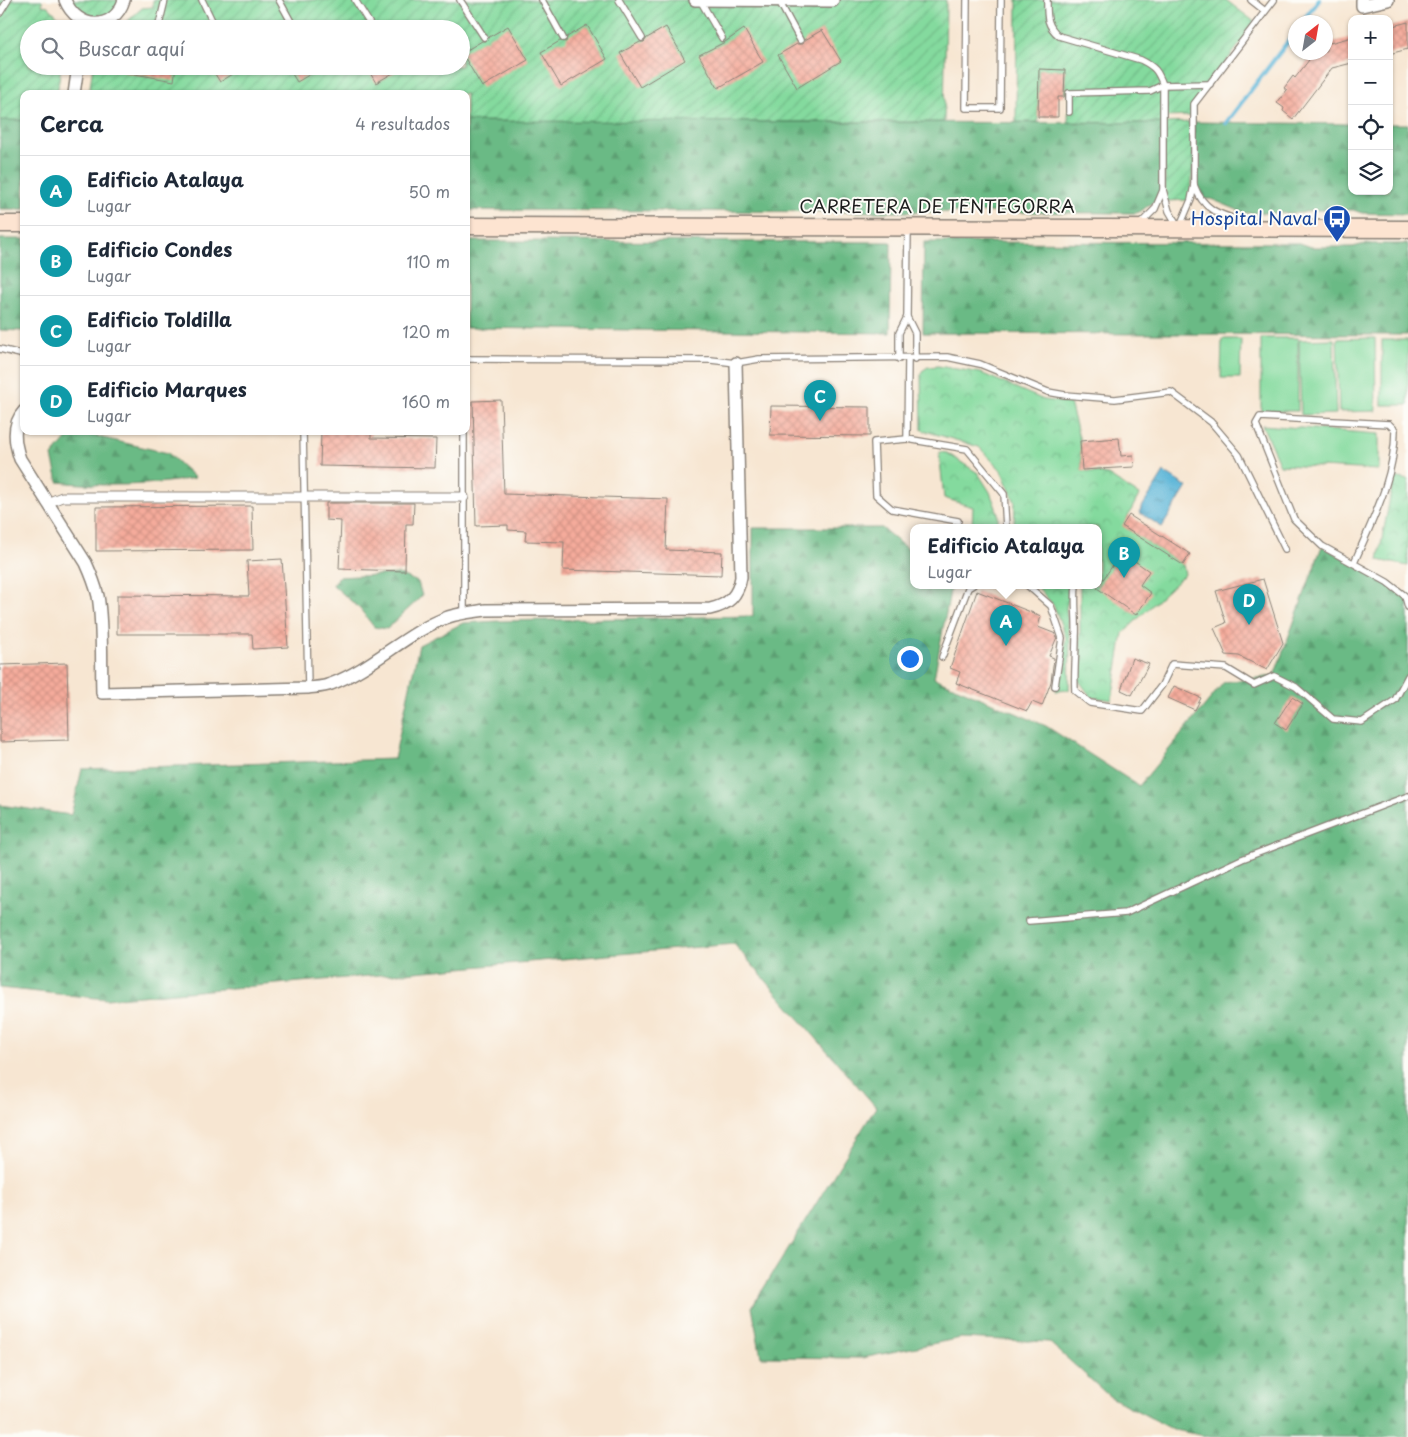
<!DOCTYPE html>
<html lang="es">
<head>
<meta charset="utf-8">
<style>
	:root { --surface:#fff; --page:#f2f2f3; --text:#1f2937; --muted:#747a83; --line:#e0e1e3; --accent:#db2777 }
	body { margin:0; font-family:"Playpen Sans",sans-serif; background:var(--page); color:var(--text) }
	.controls { position:absolute; right:15px; top:15px; display:grid; overflow:hidden; border-radius:10px; box-shadow:0 1px 4px #0004 }
	.controls button { width:45px; height:45px; display:grid; place-items:center; padding:0; border:0; border-bottom:1px solid var(--line); background:var(--surface); color:var(--text); font:25px sans-serif }
	.compass { position:absolute; left:1288px; top:15px; width:45px; height:45px; border-radius:50%; background:var(--surface); box-shadow:0 1px 4px #0004; rotate:31deg }
	.you { position:absolute; left:909px; top:658px; width:18px; height:18px; margin:-12px; border:4px solid #fff; border-radius:50%; background:#1a73e8; box-shadow:0 0 0 8px #1a73e833 }
	.badge { display:grid; place-items:center; width:32px; height:32px; border-radius:50%; background:var(--accent); color:#fff; font-size:16px; font-weight:700 }
	.pin { position:absolute; translate:-50% -41px; filter:drop-shadow(0 1px 2px #0008) }
	.pin::after { content:''; position:absolute; top:26px; width:18px; height:15px; background:inherit; clip-path:polygon(0 0,100% 0,50% 100%) }
	.popup { position:absolute; left:910px; top:524px; width:192px; height:65px; box-sizing:border-box; display:grid; place-content:center; border-radius:10px; background:var(--surface); filter:drop-shadow(0 1px 4px #0005); font-size:16px; white-space:nowrap; color:var(--muted) }
	.popup b { font-size:19px; color:var(--text) }
	.popup::after { content:''; position:absolute; left:50%; top:100%; margin-left:-10px; border:10px solid transparent; border-top-color:var(--surface) }
	.list { margin:0; padding:0; list-style:none }
	h2 { display:flex; justify-content:space-between; align-items:center; height:65px; margin:0; padding:0 20px; font-size:21px }
	h2 small { font-size:16px; font-weight:400; color:var(--muted) }
	.list li { display:grid; grid-template-columns:32px 1fr auto; gap:15px; align-items:center; box-sizing:border-box; height:70px; padding:0 20px; border-top:1px solid var(--line) }
	.list b { display:block; font-size:19px; white-space:nowrap }
	.list p { margin:0; font-size:16px; white-space:nowrap; color:var(--muted) }
	.list em { font-size:16px; font-style:normal; color:var(--muted) }
	.icon { flex:none; width:28px; height:28px; fill:none; stroke:currentColor; stroke-width:2; stroke-linecap:round; stroke-linejoin:round }
	.map { position:relative; flex:none; width:1408px; height:1437px; overflow:hidden }
	.search { position:absolute; background:var(--surface); box-shadow:0 1px 4px #0004; left:20px; top:20px; width:450px; height:55px; display:flex; align-items:center; gap:12px; box-sizing:border-box; padding:0 18px; border-radius:28px; color:var(--muted); font-size:19px }
	.panel { position:absolute; background:var(--surface); box-shadow:0 1px 4px #0004; left:20px; top:90px; width:450px; height:345px; border-radius:10px }
	.map>svg:first-child { display:block }
	.grass { fill:#84da9e; stroke:#507b5d }
	.forest { fill:url(#forest-firs); stroke:#446b50 }
	.park { fill:url(#park-crowns); stroke:#507b5d }
	.garden { fill:url(#garden-furrows); stroke:#507b5d }
	.water { fill:url(#water-ripples); stroke:#3a687a }
	.lines { fill:none; stroke-linecap:round; stroke-linejoin:round }
	.stream { stroke:#59b4d7; stroke-width:4.5 }
	.building { fill:url(#building-cross-hatch) }
	.service-casing { stroke:#8a8177; stroke-width:8 }
	.pedestrian-casing { stroke:#8a8177; stroke-width:11 }
	.minor-casing { stroke:#8a8177; stroke-width:14 }
	.secondary-casing { stroke:#8a8177; stroke-width:19 }
	.service { stroke:#fff; stroke-width:5.5 }
	.pedestrian { stroke:#fff; stroke-width:9 }
	.minor { stroke:#fff; stroke-width:11 }
	.secondary { stroke:#fde4d1; stroke-width:16 }
	.labels { text-anchor:middle; stroke-width:4; stroke-linejoin:round; paint-order:stroke }
	.street-label { font-size:18px; fill:#1c1c1c; stroke:#fdfcf7 }
	.transit-label { font-size:18px; fill:#164399; stroke:#fdfcf7; text-anchor:end }
</style>
</head>
<body>
<div class="map">
<svg width="1408" height="1437" viewBox="0 0 1408 1437">
	<defs>
		<pattern id="forest-firs" width="22" height="20" patternUnits="userSpaceOnUse" patternTransform="scale(1.25)"><rect width="22" height="20" fill="#6bba85"/><path d="M5 1l3.5 6h-7zM16 11l3.5 6h-7z" fill="#5c9f72"/></pattern>
		<pattern id="park-crowns" width="20" height="18" patternUnits="userSpaceOnUse" patternTransform="scale(1.25)"><rect width="20" height="18" fill="#84da9e"/><path d="M2 6a3 3 0 1 1 6 0M12 15a3 3 0 1 1 6 0" fill="none" stroke="#71ba88"/></pattern>
		<pattern id="garden-furrows" width="10" height="10" patternUnits="userSpaceOnUse" patternTransform="scale(1.25)"><rect width="10" height="10" fill="#84da9e"/><path d="M-1 1l2-2M0 10L10 0M9 11l2-2" fill="none" stroke="#71ba88"/></pattern>
		<pattern id="water-ripples" width="26" height="14" patternUnits="userSpaceOnUse" patternTransform="scale(1.25)"><rect width="26" height="14" fill="#59b4d7"/><path d="M2 4q2-2 4 0t4 0M15 11q2-2 4 0t4 0" fill="none" stroke="#4992ae"/></pattern>
		<pattern id="building-cross-hatch" width="8" height="8" patternUnits="userSpaceOnUse" patternTransform="scale(1.25)"><rect width="8" height="8" fill="#f5ab9b"/><path d="M0 0l8 8M0 8l8-8" fill="none" stroke="#d19385"/></pattern>
	</defs>
	<rect width="100%" height="100%" fill="#fdfcf7"/>
	<filter id="ink" filterUnits="userSpaceOnUse"><feTurbulence type="fractalNoise" baseFrequency=".02" numOctaves="2"/><feDisplacementMap in="SourceGraphic" scale="10" xChannelSelector="R" yChannelSelector="G"/><feConvolveMatrix kernelMatrix="1 2 1 2 8 2 1 2 1" color-interpolation-filters="sRGB"/></filter>
	<filter id="wash" filterUnits="userSpaceOnUse"><feTurbulence type="fractalNoise" baseFrequency=".0096" numOctaves="4" result="noise"/><feDisplacementMap in="SourceGraphic" scale="20" xChannelSelector="R" yChannelSelector="G"/><feGaussianBlur stdDeviation="1.12" result="paint"/><feColorMatrix in="noise" values="0 0 0 0 0 0 0 0 0 0 0 0 0 0 0 0 0 1.4 0 .05"/><feComposite in="paint" operator="in"/></filter>
	<g filter="url(#wash)">
		<rect width="100%" height="100%" fill="#f7e6d2"/>
		<g class="grass">
			<rect x="1261" y="338" width="37" height="73"/>
			<path d="M1375 338 1376 411 1339 412 1337 339Z"/>
			<path d="M1222 339H1241L1240 378H1221Z"/>
			<path d="M1334 339 1336 414 1301 415 1299 340Z"/>
			<rect x="1382" y="340" width="26" height="65"/>
			<path d="M1262 425 1379 434V470L1280 465Z"/>
		</g>
		<g class="forest">
			<rect x="0" y="120" width="24" height="89"/>
			<path d="M466 121 1163 123V190L1158 202C1148 202 1145 211 1136 213L466 210Z"/>
			<path d="M1194 122 1352 124V191H1389V124H1408V214L1362 213 1353 210H1311L1302 213H1245L1211 199H1200L1194 185Z"/>
			<path d="M0 239H24V331L0 330Z"/>
			<path d="M466 241 891 242 890 333 466 328Z"/>
			<path d="M924 242 1300 243 1311 247H1353L1365 244H1408V335L923 333Z"/>
			<path d="M73 431 168 453 195 478C150 486 103 487 58 482L52 456Z"/>
			<path d="M753 528H882L913 554 914 585 951 586 934 678 1046 726 1139 786 1224 682 1274 676 1322 546 1408 595V1437H1211L1174 1430 1109 1396 1049 1342 961 1338 862 1358 761 1357 752 1307 876 1107 734 944 106 999 0 988V805L71 815 82 769 394 759 419 645 463 623 500 621 753 616Z"/>
			<path d="M398 574 418 582 422 596 387 629 374 627 360 609 333 585 338 577Z"/>
		</g>
		<g class="park">
			<path d="M938 366 981 373 1044 400 1070 403 1080 441 1082 470 1108 475 1139 495 1123 526 1183 565 1185 574 1123 633 1112 700 1091 697 1077 678 1082 671 1080 641V585H1098V527H1014L1015 502 1001 470 979 447 922 430 921 376 922 371 928 367Z"/>
			<path d="M939 452 947 453 978 473 990 492 998 513V527H972L973 507 944 498Z"/>
			<path d="M1394 477 1408 480V566L1378 560Z"/>
			<path d="M1036 585H1070L1071 589 1066 608 1070 642 1069 690 1056 691 1066 638 1054 606Z"/>
		</g>
		<g class="garden">
			<path d="M0 0H42V5L48 6 63 22 66 29H29V66H61L57 94H24V120H0Z"/>
			<path d="M65 0H124L120 10 89 23Z"/>
			<path d="M153 0H946L944 122 466 121V94H89L93 66H461V29H119L142 8 153 7Z"/>
			<path d="M1017 0H1226L1256 23 1194 104V116L1163 117V123L1194 122 1191 200 1166 201 1163 123 1068 122 1069 94 1065 93V70H1039L1038 122H1016Z"/>
		</g>
		<path class="water" d="M1164 472 1187 487 1162 527 1139 512Z"/>
		<g class="lines">
			<g class="stream">
				<path d="M1302 22 1319 0"/>
				<path d="M1226 123 1296 31"/>
			</g>
		</g>
		<g id="blocks">
			<g class="building">
				<path d="M1408 22V49L1389 54V27Z"/>
				<path d="M587 25 607 59 561 86 541 52 560 41 566 42 567 37Z"/>
				<path d="M508 26 528 60 482 87 462 53 482 41H486L489 37Z"/>
				<path d="M666 27 685 60 640 87 620 53 640 42H644L647 38Z"/>
				<path d="M744 29 763 62 718 88 699 55 725 42Z"/>
				<path d="M822 30 841 61 797 88 778 55 797 44H803L805 40Z"/>
				<path d="M1352 37V63L1332 68 1293 119 1283 111 1284 108 1277 103 1287 90 1284 88 1293 76 1295 78 1309 60 1299 52H1326V44Z"/>
				<path d="M124 66H176L174 81 123 72Z"/>
				<path d="M210 66H246L220 82Z"/>
				<path d="M287 66H324L297 82Z"/>
				<path d="M366 66H405L376 83Z"/>
				<path d="M1039 69 1065 70 1064 97H1058V117H1038Z"/>
				<path d="M501 400 504 494 668 499 666 550 722 552 721 575 563 570 564 542 525 541 526 531 508 530V525L476 526 473 401Z"/>
				<path d="M771 406 870 407V436L770 435Z"/>
				<path d="M321 431H371V438L436 439 435 468 320 466Z"/>
				<path d="M1119 438 1121 456 1133 455 1134 467 1082 470 1080 441Z"/>
				<path d="M326 503H414L413 524H406L405 571 339 569 341 521 326 520Z"/>
				<path d="M252 506 253 550 96 551V507Z"/>
				<path d="M1129 515 1190 554 1183 565 1122 526Z"/>
				<path d="M1122 552 1149 571 1140 585 1151 593 1136 615 1097 588Z"/>
				<path d="M282 559 288 647 253 649 252 634H117V595L249 596 247 561Z"/>
				<path d="M1263 579 1283 643 1267 670 1239 656 1226 655 1214 628 1226 623 1216 591Z"/>
				<path d="M977 591 1041 616 1038 627 1056 634 1057 637 1049 656 1054 658 1051 682 1042 706 1032 702 1027 711 956 683 960 672 950 668Z"/>
				<path d="M1132 658 1149 664 1132 695 1121 690Z"/>
				<path d="M67 663 69 740 0 742V665Z"/>
				<path d="M1174 686 1201 698 1195 710 1168 698Z"/>
				<path d="M1292 697 1303 704 1286 730 1275 723Z"/>
			</g>
		</g>
	</g>
	<g filter="url(#ink)">
		<use href="#blocks" fill-opacity="0" stroke="#8a8177" stroke-width="1"/>
		<g class="lines">
			<defs>
				<g id="service">
					<path d="M202 0 216 29"/>
					<path d="M279 0 295 29"/>
					<path d="M355 0 373 29"/>
					<path d="M460 0 484 37"/>
					<path d="M542 0 563 38"/>
					<path d="M619 0 642 38"/>
					<path d="M700 0 722 38"/>
					<path d="M967 0 966 108H1000L1001 0"/>
					<path d="M1047 0C1047 16 1046 25 1059 36L1141 60C1155 67 1158 71 1163 85V190L1169 211 1179 228 1191 200 1194 185"/>
					<path d="M1251 0 1265 11"/>
					<path d="M779 1 800 40"/>
					<path d="M0 13 8 0"/>
					<path d="M158 29 165 0"/>
					<path d="M1069 112V93L1150 91 1163 85 1210 84"/>
					<path d="M1246 222C1221 215 1204 212 1194 185V104L1274 0"/>
					<path d="M1139 225 1155 209 1163 190"/>
					<path d="M907 317 915 333V359"/>
					<path d="M0 349 24 355"/>
					<path d="M466 359 711 360 736 363 759 359 947 357 980 364 1048 392 1065 395 1115 399 1171 392 1211 422 1239 455 1285 549"/>
					<path d="M899 359V333L907 317 908 229"/>
					<path d="M908 359 907 439 967 449 1004 494 1006 527"/>
					<path d="M303 431 308 688"/>
					<path d="M907 439 874 442 876 495 892 509 958 521"/>
					<path d="M1354 563C1372 521 1395 478 1395 430L1389 424 1260 417 1256 424 1294 519 1322 546 1387 582 1405 596 1408 607"/>
					<path d="M1027 585 1051 606 1062 638 1055 686"/>
					<path d="M1076 585C1074 602 1077 618 1076 636 1076 654 1074 672 1075 691L1090 703 1142 711 1162 685 1172 664 1226 668 1254 685 1274 676 1296 687 1333 719 1362 722 1395 700 1408 676"/>
					<path d="M464 613V431"/>
					<path d="M942 657 968 588 973 585"/>
					<path d="M1029 921 1126 913 1242 859 1408 796"/>
				</g>
				<path id="pedestrian" d="M47 503 62 497H464"/>
				<g id="minor">
					<path d="M65 0C77 30 114 32 124 0"/>
					<path d="M695 0 833 1"/>
					<path d="M1362 0V6L1388 0"/>
					<path d="M74 94 78 66"/>
					<path d="M24 411C11 425 15 444 20 459L86 563C91 574 95 584 98 596 103 624 101 663 102 693L308 688C316 687 324 687 331 684 373 668 407 632 448 617 460 613 473 612 486 610L710 609C728 605 738 596 741 577L736 363"/>
				</g>
				<g id="secondary">
					<path d="M0 224H24"/>
					<path d="M466 226 1408 229"/>
				</g>
			</defs>
			<use href="#service" class="service-casing"/>
			<use href="#pedestrian" class="pedestrian-casing"/>
			<use href="#minor" class="minor-casing"/>
			<use href="#secondary" class="secondary-casing"/>
			<use href="#service" class="service"/>
			<use href="#pedestrian" class="pedestrian"/>
			<use href="#minor" class="minor"/>
			<use href="#secondary" class="secondary"/>
		</g>
	</g>
	<defs>
		<symbol id="bus-pin" viewBox="-11 -11 22 30"><path d="M0 17L-7.5 6A9.5 9.5 0 1 1 7.5 6Z" fill="#1a4fb4" stroke="#fdfcf7"/><path d="M-5-6H5V4H4V6H2V4H-2V6H-4V4H-5ZM-3.5-4V0h7V-4ZM-3.5 1.2v1.5H-2V1.2ZM2 1.2v1.5H3.5V1.2Z" fill="#fff"/></symbol>
	</defs>
	<g fill-rule="evenodd">
		<use href="#bus-pin" x="1321" y="203" width="32" height="43"/>
	</g>
	<g class="labels">
		<g class="street-label">
			<text x="937" y="213">CARRETERA DE TENTEGORRA</text>
		</g>
		<g class="transit-label">
			<text x="1318" y="225">Hospital Naval</text>
		</g>
	</g>
</svg>
<div class="controls">
<button>+</button>
<button>−</button>
<button><svg class="icon" aria-label="locate" viewBox="0 0 24 24"><circle cx="12" cy="12" r="6"/><path d="M12 2v4M12 18v4M2 12h4M18 12h4"/></svg></button>
<button><svg class="icon" aria-label="layers" viewBox="0 0 24 24"><path d="M12 4l9 5-9 5-9-5zM3 14l9 5 9-5"/></svg></button>
</div>
<svg class="compass" viewBox="-18 -18 36 36"><path d="M0-13l5 13h-10z" fill="#e53935"/><path d="M0 13l5-13h-10z" fill="#747a83"/></svg>
<div class="you"></div>
<div class="pin badge" style="left:1006px;top:646px;background:#0f9aa8">A</div>
<div class="popup"><b>Edificio Atalaya</b>Lugar</div>
<div class="pin badge" style="left:1124px;top:578px;background:#0f9aa8">B</div>
<div class="pin badge" style="left:820px;top:421px;background:#0f9aa8">C</div>
<div class="pin badge" style="left:1249px;top:625px;background:#0f9aa8">D</div>
<div class="search"><svg class="icon" aria-label="search" viewBox="0 0 24 24"><circle cx="10" cy="10" r="6"/><path d="M15 15l6 6"/></svg>Buscar aquí</div>
<section class="panel">
<h2>Cerca<small>4 resultados</small></h2>
<ul class="list">
<li><span class="badge" style="background:#0f9aa8">A</span><div><b>Edificio Atalaya</b><p>Lugar</p></div><em>50 m</em></li>
<li><span class="badge" style="background:#0f9aa8">B</span><div><b>Edificio Condes</b><p>Lugar</p></div><em>110 m</em></li>
<li><span class="badge" style="background:#0f9aa8">C</span><div><b>Edificio Toldilla</b><p>Lugar</p></div><em>120 m</em></li>
<li><span class="badge" style="background:#0f9aa8">D</span><div><b>Edificio Marques</b><p>Lugar</p></div><em>160 m</em></li>
</ul>
</section>
</div>
</body>
</html>
